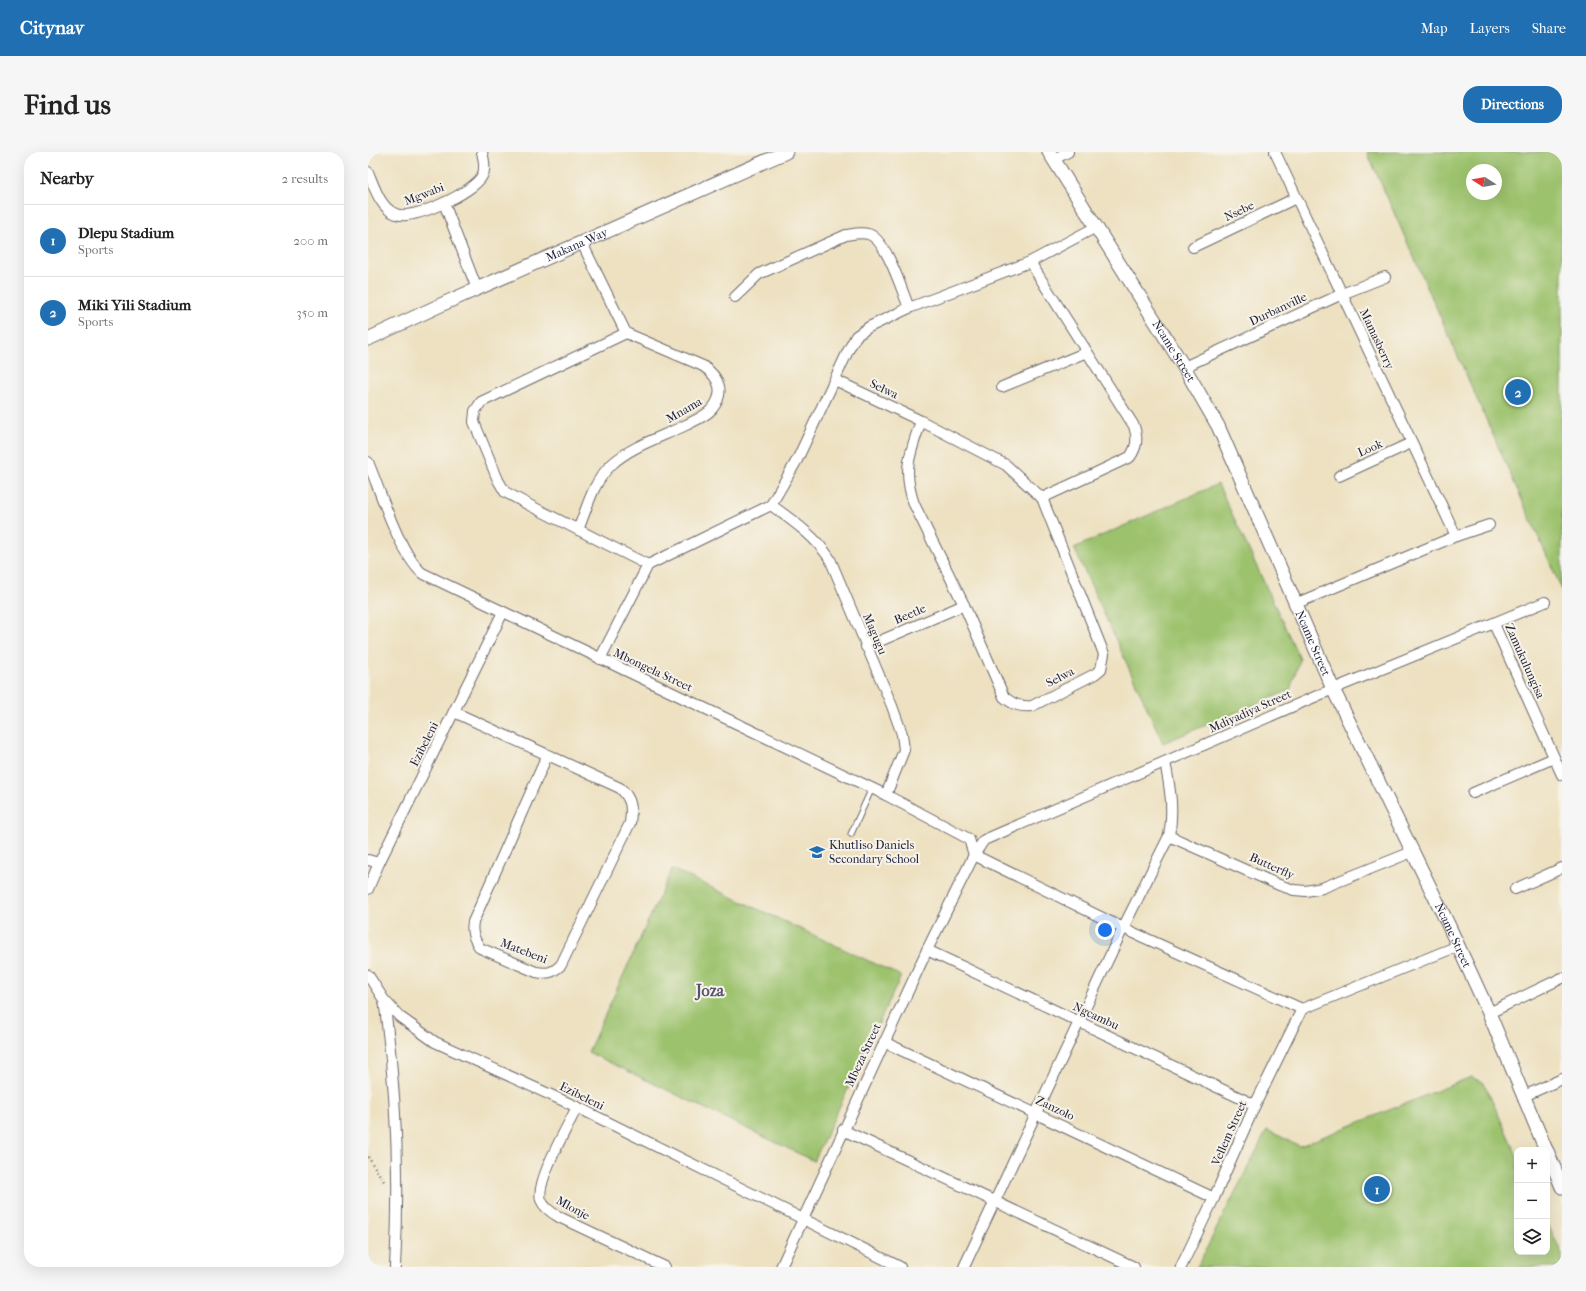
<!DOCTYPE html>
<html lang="en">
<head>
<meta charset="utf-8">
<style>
	:root { --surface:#fff; --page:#f6f6f6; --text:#222; --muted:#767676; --line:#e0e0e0; --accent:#1f6fb2 }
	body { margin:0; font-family:"IM FELL French Canon",serif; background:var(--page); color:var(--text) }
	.controls { position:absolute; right:12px; bottom:12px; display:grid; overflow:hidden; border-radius:8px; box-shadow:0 4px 16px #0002 }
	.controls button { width:36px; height:36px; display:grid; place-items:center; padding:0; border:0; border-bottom:1px solid var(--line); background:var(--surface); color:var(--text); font:20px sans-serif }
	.compass { position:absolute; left:1098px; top:12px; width:36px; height:36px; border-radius:50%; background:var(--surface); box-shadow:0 4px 16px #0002; rotate:281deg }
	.you { position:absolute; left:737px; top:778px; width:14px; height:14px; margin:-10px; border:3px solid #fff; border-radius:50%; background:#1a73e8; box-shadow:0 0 0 6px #1a73e833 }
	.badge { display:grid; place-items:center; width:26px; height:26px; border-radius:50%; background:var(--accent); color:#fff; font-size:13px; font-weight:700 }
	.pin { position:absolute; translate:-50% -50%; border:2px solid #fff; box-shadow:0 1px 4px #0006 }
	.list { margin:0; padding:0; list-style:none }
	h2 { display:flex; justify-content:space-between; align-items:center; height:52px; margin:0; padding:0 16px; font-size:17px }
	h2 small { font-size:13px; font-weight:400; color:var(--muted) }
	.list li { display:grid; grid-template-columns:26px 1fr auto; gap:12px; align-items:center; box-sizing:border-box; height:72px; padding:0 16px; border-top:1px solid var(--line) }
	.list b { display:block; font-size:15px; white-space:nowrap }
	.list p { margin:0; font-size:13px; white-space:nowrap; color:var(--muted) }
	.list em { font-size:13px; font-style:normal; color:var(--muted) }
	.icon { flex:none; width:22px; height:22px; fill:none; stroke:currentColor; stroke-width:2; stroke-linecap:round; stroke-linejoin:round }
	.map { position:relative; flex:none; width:1194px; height:1115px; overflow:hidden; border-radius:16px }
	header { display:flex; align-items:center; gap:24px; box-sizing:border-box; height:56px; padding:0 20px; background:var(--accent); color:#fff }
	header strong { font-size:19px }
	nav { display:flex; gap:22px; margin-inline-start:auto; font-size:14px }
	.intro { display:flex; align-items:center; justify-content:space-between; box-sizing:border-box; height:96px; padding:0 24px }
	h1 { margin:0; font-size:28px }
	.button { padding:10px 18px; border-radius:16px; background:var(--accent); color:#fff; font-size:14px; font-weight:700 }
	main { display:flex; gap:24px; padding:0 24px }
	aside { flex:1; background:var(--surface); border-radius:16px; box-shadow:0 4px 16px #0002 }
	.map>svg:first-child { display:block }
	.green { fill:#9cc26d; stroke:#5f7254; fill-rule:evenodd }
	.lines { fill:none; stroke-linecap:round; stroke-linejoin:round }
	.service-casing { stroke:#69656a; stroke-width:7 }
	.minor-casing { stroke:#69656a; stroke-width:12 }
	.tertiary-casing { stroke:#69656a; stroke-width:15 }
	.path { stroke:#69656a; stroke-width:2.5; stroke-dasharray:1 3; stroke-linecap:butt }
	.service { stroke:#fff; stroke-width:5 }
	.minor { stroke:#fff; stroke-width:10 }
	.tertiary { stroke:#fff; stroke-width:13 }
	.labels { text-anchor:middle; stroke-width:4; stroke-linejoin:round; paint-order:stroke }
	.street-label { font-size:12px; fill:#22223b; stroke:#f7f3e8 }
	.poi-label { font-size:12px; fill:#22223b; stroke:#f7f3e8; text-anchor:start }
	.district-label { font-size:16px; font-weight:bold; fill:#555172; stroke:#f7f3e8 }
</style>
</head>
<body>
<header>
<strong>Citynav</strong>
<nav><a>Map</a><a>Layers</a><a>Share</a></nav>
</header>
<div class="intro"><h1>Find us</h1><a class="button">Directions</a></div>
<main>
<aside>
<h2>Nearby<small>2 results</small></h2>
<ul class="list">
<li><span class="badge">1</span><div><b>Dlepu Stadium</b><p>Sports</p></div><em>200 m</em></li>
<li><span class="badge">2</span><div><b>Miki Yili Stadium</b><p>Sports</p></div><em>350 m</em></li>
</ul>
</aside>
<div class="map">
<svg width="1194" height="1115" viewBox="0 0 1194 1115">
	<rect width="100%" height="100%" fill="#f7f3e8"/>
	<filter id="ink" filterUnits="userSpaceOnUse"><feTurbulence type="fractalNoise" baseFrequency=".025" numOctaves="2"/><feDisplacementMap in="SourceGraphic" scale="8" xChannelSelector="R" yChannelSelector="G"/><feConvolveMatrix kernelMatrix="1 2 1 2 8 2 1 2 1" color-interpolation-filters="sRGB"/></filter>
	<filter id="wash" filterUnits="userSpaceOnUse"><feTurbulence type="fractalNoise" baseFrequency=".012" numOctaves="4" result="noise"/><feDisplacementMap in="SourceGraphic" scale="16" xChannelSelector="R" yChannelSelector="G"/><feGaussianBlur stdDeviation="0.9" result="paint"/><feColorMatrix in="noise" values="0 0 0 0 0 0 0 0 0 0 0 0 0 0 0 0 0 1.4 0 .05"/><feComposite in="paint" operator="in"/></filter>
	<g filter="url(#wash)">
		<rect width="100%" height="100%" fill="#ede1c1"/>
		<g class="green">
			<path d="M999 0H1194V438ZM1104 18H1128V42H1104Z"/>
			<path d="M850 332 932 507 922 538 795 591 706 396Z"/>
			<path d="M304 717 533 824 446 1009 220 900Z"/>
			<path d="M1103 925 1116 931 1149 1004V1100H1179V1070L1194 1102V1115H829L899 978 932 994Z"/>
		</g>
	</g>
	<g filter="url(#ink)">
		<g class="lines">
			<defs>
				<path id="service" d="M483 682 504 636"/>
				<g id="minor">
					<path d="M907 0 1088 384"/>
					<path d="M686 7 700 0"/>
					<path d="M0 20C6 34 12 56 28 62 45 69 106 40 114 24 118 17 116 8 114 0"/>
					<path d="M76 51 109 137"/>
					<path d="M825 95 928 46"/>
					<path d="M662 110 766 274C770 287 769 295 762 305L674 346"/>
					<path d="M367 145 391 122 478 83C485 82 492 80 500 82 518 86 534 139 541 156"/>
					<path d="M258 181 113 250 107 259 106 270 130 328 137 340 163 354 280 413"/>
					<path d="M816 215 974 142 1017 125"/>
					<path d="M467 228 553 269 638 313 674 346 736 502 733 517 727 522 664 554C652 555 646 553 636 545L596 453 546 352C534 317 542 302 553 269"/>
					<path d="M634 235 719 200"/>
					<path d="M0 310C13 341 31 400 54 421L518 643 601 687 606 703"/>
					<path d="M971 324 1043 291"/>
					<path d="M403 353C425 369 447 384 462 407L524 554 534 582 536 598 518 643"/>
					<path d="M210 378C219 356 225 330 243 313 263 294 294 285 318 273 326 269 338 264 344 257 358 240 351 225 335 214L258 181 214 91"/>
					<path d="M927 452 1088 384 1121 373"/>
					<path d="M1126 472 1194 623"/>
					<path d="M498 495 596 453"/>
					<path d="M232 507 280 413 403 353 429 308 480 199 488 184 501 175 541 156 662 110 728 75"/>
					<path d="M86 560 252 636C264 647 264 656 262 671L193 813C184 821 180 822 168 820L112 796C106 787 103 781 105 770L179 604"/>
					<path d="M1105 641 1186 606"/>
					<path d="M801 684 911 733 926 738 938 739 954 736 1044 700"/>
					<path d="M606 703 755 776 934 857 1090 794"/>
					<path d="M0 708 11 711"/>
					<path d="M0 737 11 711 135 460"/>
					<path d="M1147 737 1194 716"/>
					<path d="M559 798 887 953"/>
					<path d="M0 823 16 848 32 865 67 890 209 955 532 1115"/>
					<path d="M16 848C28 934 32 1028 27 1115"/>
					<path d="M1121 861 1194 826"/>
					<path d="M516 890 846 1046"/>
					<path d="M1156 944 1194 927"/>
					<path d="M209 955C200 974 167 1030 173 1048 176 1056 184 1061 191 1065L297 1115"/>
					<path d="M475 978 766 1115"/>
					<path d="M413 1115 559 798 606 703 616 688 965 537 1177 450"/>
					<path d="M596 1115 755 776 801 684C806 658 802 635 797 610"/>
					<path d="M813 1115 846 1046 887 953 934 857"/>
				</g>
				<g id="tertiary">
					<path id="s1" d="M681 0 816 215 850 274 965 537 1079 770 1121 861 1178 998"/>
					<path id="s2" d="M0 187 77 151 418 0"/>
					<path d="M1179 999 1194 1035"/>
				</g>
			</defs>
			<use href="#service" class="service-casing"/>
			<use href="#minor" class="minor-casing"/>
			<use href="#tertiary" class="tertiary-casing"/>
			<path class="path" d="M0 1005 17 1031"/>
			<use href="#service" class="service"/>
			<use href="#minor" class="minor"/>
			<use href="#tertiary" class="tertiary"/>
		</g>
	</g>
	<defs>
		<symbol id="school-bare" viewBox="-9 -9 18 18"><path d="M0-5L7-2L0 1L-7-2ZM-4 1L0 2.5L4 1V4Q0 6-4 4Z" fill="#1f6fb2" stroke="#f7f3e8" stroke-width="2.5" paint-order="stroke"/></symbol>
	</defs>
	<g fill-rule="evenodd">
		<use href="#school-bare" x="438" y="689" width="22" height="22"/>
	</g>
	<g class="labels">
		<g class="street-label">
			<text transform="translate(56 42) rotate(-21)" y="4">Mgwabi</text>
			<text transform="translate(871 59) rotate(-25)" y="4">Nsebe</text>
			<text dy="4" stroke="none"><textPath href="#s2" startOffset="229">Makana Way</textPath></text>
			<text transform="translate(910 157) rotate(-25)" y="4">Durbanville</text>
			<text transform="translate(1009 187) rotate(65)" y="4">Mamasberry</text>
			<text dy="4" stroke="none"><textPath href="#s1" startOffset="235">Ncame Street</textPath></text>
			<text transform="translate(516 237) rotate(25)" y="4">Selwa</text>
			<text transform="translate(316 258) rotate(-30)" y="4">Mnama</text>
			<text transform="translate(1002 296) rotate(-24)" y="4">Look</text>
			<text transform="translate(542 462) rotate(-23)" y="4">Beetle</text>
			<text transform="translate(507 482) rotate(67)" y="4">Magugu</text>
			<text dy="4" stroke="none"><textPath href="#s1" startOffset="559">Ncame Street</textPath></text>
			<text transform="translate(1157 509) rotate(66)" y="4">Zamukulungisa</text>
			<text transform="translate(285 518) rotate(25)" y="4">Mbongela Street</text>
			<text transform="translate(692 525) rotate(-27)" y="4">Selwa</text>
			<text transform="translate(882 559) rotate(-24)" y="4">Mdiyadiya Street</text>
			<text transform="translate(56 592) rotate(-63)" y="4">Ezibeleni</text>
			<text transform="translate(904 714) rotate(24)" y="4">Butterfly</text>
			<text dy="4" stroke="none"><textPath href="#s1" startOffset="883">Ncame Street</textPath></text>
			<text transform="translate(156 799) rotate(21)" y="4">Matebeni</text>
			<text transform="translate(728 864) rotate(25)" y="4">Ngcambu</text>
			<text transform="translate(495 903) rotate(-65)" y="4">Mbeza Street</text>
			<text transform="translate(214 944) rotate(26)" y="4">Ezibeleni</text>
			<text transform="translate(687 956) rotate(25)" y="4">Zanzolo</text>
			<text transform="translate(861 981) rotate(-66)" y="4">Vellem Street</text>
			<text transform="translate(205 1056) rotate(29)" y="4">Mlonje</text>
		</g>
		<g class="poi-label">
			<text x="461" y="697">Khutliso Daniels<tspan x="461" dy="14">Secondary School</tspan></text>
		</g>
		<g class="district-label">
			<text x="342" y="844">Joza</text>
		</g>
	</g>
</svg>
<div class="controls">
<button>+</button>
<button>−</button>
<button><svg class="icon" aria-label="layers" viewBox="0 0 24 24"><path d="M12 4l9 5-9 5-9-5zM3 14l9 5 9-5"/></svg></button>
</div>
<svg class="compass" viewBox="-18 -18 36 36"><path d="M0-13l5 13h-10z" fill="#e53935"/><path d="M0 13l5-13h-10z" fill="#767676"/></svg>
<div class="you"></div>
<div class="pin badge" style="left:1009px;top:1037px">1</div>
<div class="pin badge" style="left:1150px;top:240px">2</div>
</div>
</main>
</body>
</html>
